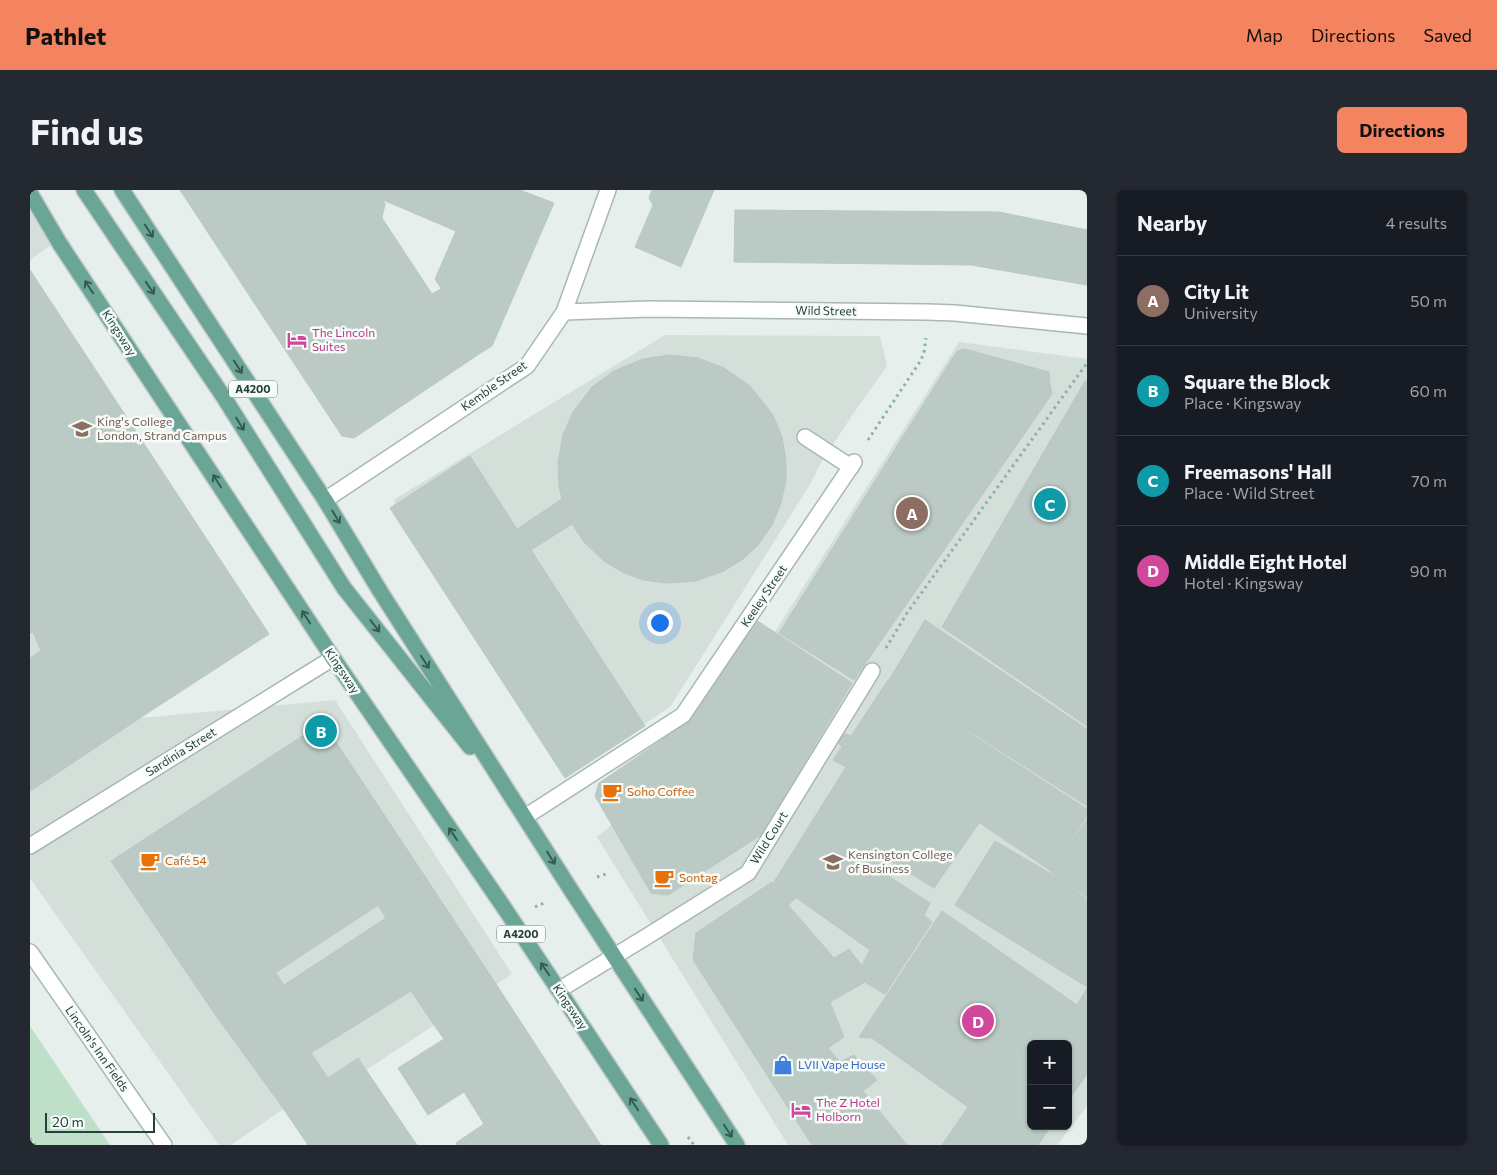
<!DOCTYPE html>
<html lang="en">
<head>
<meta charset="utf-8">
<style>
	:root { --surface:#171b24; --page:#242831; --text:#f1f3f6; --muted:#9ea1a6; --line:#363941; --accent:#f4845f }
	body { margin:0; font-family:Commissioner,sans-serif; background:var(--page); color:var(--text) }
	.controls { position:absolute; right:15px; bottom:15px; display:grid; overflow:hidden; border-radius:8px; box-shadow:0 1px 4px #0004 }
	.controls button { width:45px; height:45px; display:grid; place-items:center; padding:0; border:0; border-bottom:1px solid var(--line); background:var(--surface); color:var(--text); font:25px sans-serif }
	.scale { position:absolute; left:15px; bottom:12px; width:110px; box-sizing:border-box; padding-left:5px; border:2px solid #24423a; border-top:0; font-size:14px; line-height:18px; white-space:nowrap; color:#24423a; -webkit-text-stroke:4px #f7fbf9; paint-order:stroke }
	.you { position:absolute; left:629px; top:432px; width:18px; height:18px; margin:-12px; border:4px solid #fff; border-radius:50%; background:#1a73e8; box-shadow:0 0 0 8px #1a73e833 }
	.badge { display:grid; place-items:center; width:32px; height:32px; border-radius:50%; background:var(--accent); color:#fff; font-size:16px; font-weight:700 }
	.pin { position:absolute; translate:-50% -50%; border:2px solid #fff; box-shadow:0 1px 5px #0006 }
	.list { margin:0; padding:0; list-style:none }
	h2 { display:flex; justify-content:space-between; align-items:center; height:65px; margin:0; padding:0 20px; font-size:21px }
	h2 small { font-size:16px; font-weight:400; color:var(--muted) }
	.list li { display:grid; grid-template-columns:32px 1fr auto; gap:15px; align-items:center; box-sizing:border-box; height:90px; padding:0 20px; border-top:1px solid var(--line) }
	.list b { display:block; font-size:19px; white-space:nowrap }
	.list p { margin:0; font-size:16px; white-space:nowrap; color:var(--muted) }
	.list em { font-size:16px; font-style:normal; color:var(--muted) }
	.map { position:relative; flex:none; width:1057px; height:955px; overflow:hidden; border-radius:8px }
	header { display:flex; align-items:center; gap:30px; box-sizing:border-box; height:70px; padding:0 25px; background:var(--accent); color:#111 }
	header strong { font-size:24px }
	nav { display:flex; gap:28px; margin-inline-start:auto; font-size:18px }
	.intro { display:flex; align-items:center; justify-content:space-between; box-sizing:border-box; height:120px; padding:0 30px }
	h1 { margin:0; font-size:35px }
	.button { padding:12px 22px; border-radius:8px; background:var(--accent); color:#111; font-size:18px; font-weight:700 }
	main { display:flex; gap:30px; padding:0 30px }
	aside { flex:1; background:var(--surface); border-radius:8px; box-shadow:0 1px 4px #0004 }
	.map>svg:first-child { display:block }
	.built { fill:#d4dfda; fill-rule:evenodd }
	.green { fill:#bfe0c8 }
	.building { fill:#bbcac4; stroke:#b8c9c2 }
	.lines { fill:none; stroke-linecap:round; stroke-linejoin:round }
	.minor-casing { stroke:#a8b8b2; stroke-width:18 }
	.major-casing { stroke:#c2cac8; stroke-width:18 }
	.path { stroke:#86b3a5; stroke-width:3; stroke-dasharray:2.5 4; stroke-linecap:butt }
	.minor { stroke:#fff; stroke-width:15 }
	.major { stroke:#6aa596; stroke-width:15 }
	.oneway { stroke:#365b51 }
	.labels { text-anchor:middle; stroke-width:5; stroke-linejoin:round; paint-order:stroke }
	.shield { fill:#f7fbf9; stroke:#637a73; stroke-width:1 }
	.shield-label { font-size:11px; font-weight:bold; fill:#24423a }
	.street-label { font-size:12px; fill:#24423a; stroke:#f7fbf9 }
	.hotel-label { font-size:12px; fill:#b23c85; stroke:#f7fbf9; text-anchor:start }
	.education-label { font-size:12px; fill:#785e54; stroke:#f7fbf9; text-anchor:start }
	.food-label { font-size:12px; fill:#c56008; stroke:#f7fbf9; text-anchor:start }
	.shop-label { font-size:12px; fill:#366cbe; stroke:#f7fbf9; text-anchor:start }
</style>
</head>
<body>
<header>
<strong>Pathlet</strong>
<nav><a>Map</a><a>Directions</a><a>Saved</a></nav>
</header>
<div class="intro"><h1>Find us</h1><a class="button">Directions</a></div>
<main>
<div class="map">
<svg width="1057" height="955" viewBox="0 0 1057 955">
	<rect width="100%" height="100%" fill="#e6efeb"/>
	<g class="built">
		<path d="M0 21 21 55 0 70Z"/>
		<path d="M0 80 24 117 111 528 305 510 482 784 336 880 328 868 201 955H189L0 688Z"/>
		<path d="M635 145 850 146 857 176 821 227 789 276 781 293 640 517 548 578H529L363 324 365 309Z"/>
		<path d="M929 152 1057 169V916L1027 955H758L567 647 670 560ZM1001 854H1038V936H1001Z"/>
	</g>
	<path class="green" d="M0 836 80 955H0Z"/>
	<g class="building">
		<path d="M150 0H347L353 10 215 99Z"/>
		<path d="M347 0H490L524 13 462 156 452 162 405 89 426 41 353 10Z"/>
		<path d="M622 0H684L651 77 605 57 623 15 619 8Z"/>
		<path d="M353 10 355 14 352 28 402 104 411 99 452 162 324 248 312 246 215 99Z"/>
		<path d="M705 20 969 22 1057 40V95L941 75 704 72Z"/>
		<path d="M0 80 239 444 110 528 0 360Z"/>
		<path d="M935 159 1019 182 1020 194 1022 204 824 490 749 443 927 161Z"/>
		<path d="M640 165 668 168 694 178 720 196 743 225 752 247 756 270V290L751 313 742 335 728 355 713 369 694 381 666 391 636 393 614 390 594 383 574 371 554 352 542 334 501 360 615 536 535 588 360 318 440 266 487 339 532 309 529 296 528 273 533 245 543 222 562 197 584 181 613 169Z"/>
		<path d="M1055 191H1057V536L912 437Z"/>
		<path d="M0 360 50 436 11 461 3 442 0 443Z"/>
		<path d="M726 430 822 493 731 645 638 705 621 703 565 606 569 593 658 532Z"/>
		<path d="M895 430 1057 539V616L859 490Z"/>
		<path d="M50 436 110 528 20 588 0 558V468Z"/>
		<path d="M858 490 1057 619V626L1021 681 821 546Z"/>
		<path d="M283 539 300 543 394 685 184 823 81 671Z"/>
		<path d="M813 543 821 546 949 633 904 698 854 667 846 678 900 713 894 725 902 732 855 804 836 793 833 773 840 760 744 692 816 577 803 570 812 557 809 553Z"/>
		<path d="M0 558 20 588 0 601Z"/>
		<path d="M1057 629V707L1021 682Z"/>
		<path d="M965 651 1028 688 1057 709V797L925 715Z"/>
		<path d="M394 685 466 794 404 835 381 801 281 863 298 888 253 918 184 823 246 783 254 795 356 728 348 715Z"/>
		<path d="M742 692 766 708 758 715 804 768 819 759 833 777 835 792 800 812 814 847 798 858 810 872 824 865 847 890 833 901 877 955H782L663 770 666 743Z"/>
		<path d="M912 721 1047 815 1057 798V884L1038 911V854H1001V936H1021L1008 955H912L938 917 842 848 829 847Z"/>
		<path d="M466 794 565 946 551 955H427L426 953 454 934 434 902 398 925 368 878 414 849 404 835Z"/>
		<path d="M328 868 382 948 371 955H278L253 918Z"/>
		<path d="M565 946 571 955H551Z"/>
		<path d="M382 948 387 955H371Z"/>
	</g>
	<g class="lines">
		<defs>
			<g id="minor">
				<path d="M534 122 619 119 897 122 925 123 1057 136"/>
				<path d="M775 247 821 277"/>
				<path d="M295 310 497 176 534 122 578 0"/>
				<path d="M495 627 653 525 824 272"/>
				<path d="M0 656 303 468"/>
				<path d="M0 762 134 955"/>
				<path d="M529 800 616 747 718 683 842 481"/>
			</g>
			<g id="major">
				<path d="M54 0 193 206 314 398 440 557"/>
				<path d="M92 0 295 310 350 401 541 700 707 955"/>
				<path d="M0 3 30 54 303 468 477 722 631 955"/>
			</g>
		</defs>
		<use href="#minor" class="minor-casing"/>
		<use href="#major" class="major-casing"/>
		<g class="path">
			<path d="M838 250 891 170 894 162 896 148"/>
			<path d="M856 458 877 423 1057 173"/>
			<path d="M567 687 576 684"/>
			<path d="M505 717 514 713"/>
			<path d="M658 947 664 955"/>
			<path d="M0 948 5 955"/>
		</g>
		<use href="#minor" class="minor"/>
		<use href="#major" class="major"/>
	</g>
	<defs><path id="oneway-shaft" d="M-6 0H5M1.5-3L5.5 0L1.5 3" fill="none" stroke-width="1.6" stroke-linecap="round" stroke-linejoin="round" transform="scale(1.25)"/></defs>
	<g class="oneway">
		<use href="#oneway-shaft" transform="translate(119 41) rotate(57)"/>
		<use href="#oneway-shaft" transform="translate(59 97) rotate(-123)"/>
		<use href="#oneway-shaft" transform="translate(120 98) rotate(56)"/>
		<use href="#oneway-shaft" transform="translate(208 177) rotate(57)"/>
		<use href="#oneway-shaft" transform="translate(210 234) rotate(58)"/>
		<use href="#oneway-shaft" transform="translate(187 291) rotate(-123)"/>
		<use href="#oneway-shaft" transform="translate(306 327) rotate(59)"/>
		<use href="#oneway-shaft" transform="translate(276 427) rotate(-123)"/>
		<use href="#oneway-shaft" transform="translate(345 436) rotate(52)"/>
		<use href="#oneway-shaft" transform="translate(395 472) rotate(57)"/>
		<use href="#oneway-shaft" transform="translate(423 644) rotate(-124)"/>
		<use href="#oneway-shaft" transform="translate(521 668) rotate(58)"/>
		<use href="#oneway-shaft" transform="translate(515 779) rotate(-124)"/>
		<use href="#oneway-shaft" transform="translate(609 805) rotate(57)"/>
		<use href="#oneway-shaft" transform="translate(604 914) rotate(-123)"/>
		<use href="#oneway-shaft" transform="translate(698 941) rotate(57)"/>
	</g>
	<defs>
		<symbol id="hotel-bare" viewBox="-9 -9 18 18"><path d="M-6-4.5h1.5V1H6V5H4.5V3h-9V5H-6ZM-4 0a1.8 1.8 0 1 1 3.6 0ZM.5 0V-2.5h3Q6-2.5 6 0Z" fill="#d1479c" stroke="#f7fbf9" stroke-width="2.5" paint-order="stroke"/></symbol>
		<symbol id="university-bare" viewBox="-9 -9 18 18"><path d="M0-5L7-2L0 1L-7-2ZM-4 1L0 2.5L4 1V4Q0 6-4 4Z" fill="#8d6e63" stroke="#f7fbf9" stroke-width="2.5" paint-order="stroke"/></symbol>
		<symbol id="cafe-bare" viewBox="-9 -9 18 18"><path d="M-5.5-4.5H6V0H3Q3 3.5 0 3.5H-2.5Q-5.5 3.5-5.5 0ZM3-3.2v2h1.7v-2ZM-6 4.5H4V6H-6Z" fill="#e8710a" stroke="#f7fbf9" stroke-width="2.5" paint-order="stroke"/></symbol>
		<symbol id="shop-bare" viewBox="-9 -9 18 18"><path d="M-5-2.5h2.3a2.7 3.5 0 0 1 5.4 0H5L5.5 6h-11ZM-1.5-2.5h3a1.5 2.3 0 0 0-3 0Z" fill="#3f7fe0" stroke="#f7fbf9" stroke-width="2.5" paint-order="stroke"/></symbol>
	</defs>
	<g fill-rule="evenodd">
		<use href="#hotel-bare" x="253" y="136" width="28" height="28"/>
		<use href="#university-bare" x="38" y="225" width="28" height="28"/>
		<use href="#cafe-bare" x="568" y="588" width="28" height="28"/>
		<use href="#cafe-bare" x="106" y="657" width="28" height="28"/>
		<use href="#university-bare" x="789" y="658" width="28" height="28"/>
		<use href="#cafe-bare" x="620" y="674" width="28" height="28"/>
		<use href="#shop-bare" x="739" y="861" width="28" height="28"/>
		<use href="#hotel-bare" x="757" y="906" width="28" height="28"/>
	</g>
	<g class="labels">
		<g class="shield">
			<rect x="199" y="190.5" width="48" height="17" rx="4"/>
			<rect x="467" y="735.5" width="48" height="17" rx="4"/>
		</g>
		<g class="shield-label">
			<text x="223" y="203">A4200</text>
			<text x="491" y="748">A4200</text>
		</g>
		<g class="street-label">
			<text transform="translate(796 121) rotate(1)" y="4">Wild Street</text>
			<text transform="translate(89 143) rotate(57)" y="4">Kingsway</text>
			<text transform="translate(464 196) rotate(-35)" y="4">Kemble Street</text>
			<text transform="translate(734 406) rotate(-56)" y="4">Keeley Street</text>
			<text transform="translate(312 481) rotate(56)" y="4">Kingsway</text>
			<text transform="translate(151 562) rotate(-32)" y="4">Sardinia Street</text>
			<text transform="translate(739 648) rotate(-58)" y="4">Wild Court</text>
			<text transform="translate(540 817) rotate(56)" y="4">Kingsway</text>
			<text transform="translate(67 859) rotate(55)" y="4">Lincoln's Inn Fields</text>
		</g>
		<g class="hotel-label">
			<text x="282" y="147">The Lincoln<tspan x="282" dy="14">Suites</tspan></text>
			<text x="786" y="917">The Z Hotel<tspan x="786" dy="14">Holborn</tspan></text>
		</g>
		<g class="education-label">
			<text x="67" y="236">King's College<tspan x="67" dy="14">London, Strand Campus</tspan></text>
			<text x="818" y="669">Kensington College<tspan x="818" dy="14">of Business</tspan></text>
		</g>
		<g class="food-label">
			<text x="597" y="606">Soho Coffee</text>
			<text x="135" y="675">Café 54</text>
			<text x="649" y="692">Sontag</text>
		</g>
		<g class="shop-label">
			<text x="768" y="879">LVII Vape House</text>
		</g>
	</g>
</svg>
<div class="controls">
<button>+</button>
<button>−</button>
</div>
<div class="scale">20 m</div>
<div class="you"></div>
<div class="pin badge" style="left:882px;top:323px;background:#8d6e63">A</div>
<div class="pin badge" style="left:291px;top:541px;background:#0f9aa8">B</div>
<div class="pin badge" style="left:1020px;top:314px;background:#0f9aa8">C</div>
<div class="pin badge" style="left:948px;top:831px;background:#d1479c">D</div>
</div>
<aside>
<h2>Nearby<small>4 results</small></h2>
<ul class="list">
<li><span class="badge" style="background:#8d6e63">A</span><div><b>City Lit</b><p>University</p></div><em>50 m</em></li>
<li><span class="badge" style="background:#0f9aa8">B</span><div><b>Square the Block</b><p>Place · Kingsway</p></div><em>60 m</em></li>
<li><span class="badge" style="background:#0f9aa8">C</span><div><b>Freemasons' Hall</b><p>Place · Wild Street</p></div><em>70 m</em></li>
<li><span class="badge" style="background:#d1479c">D</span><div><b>Middle Eight Hotel</b><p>Hotel · Kingsway</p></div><em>90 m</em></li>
</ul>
</aside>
</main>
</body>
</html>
